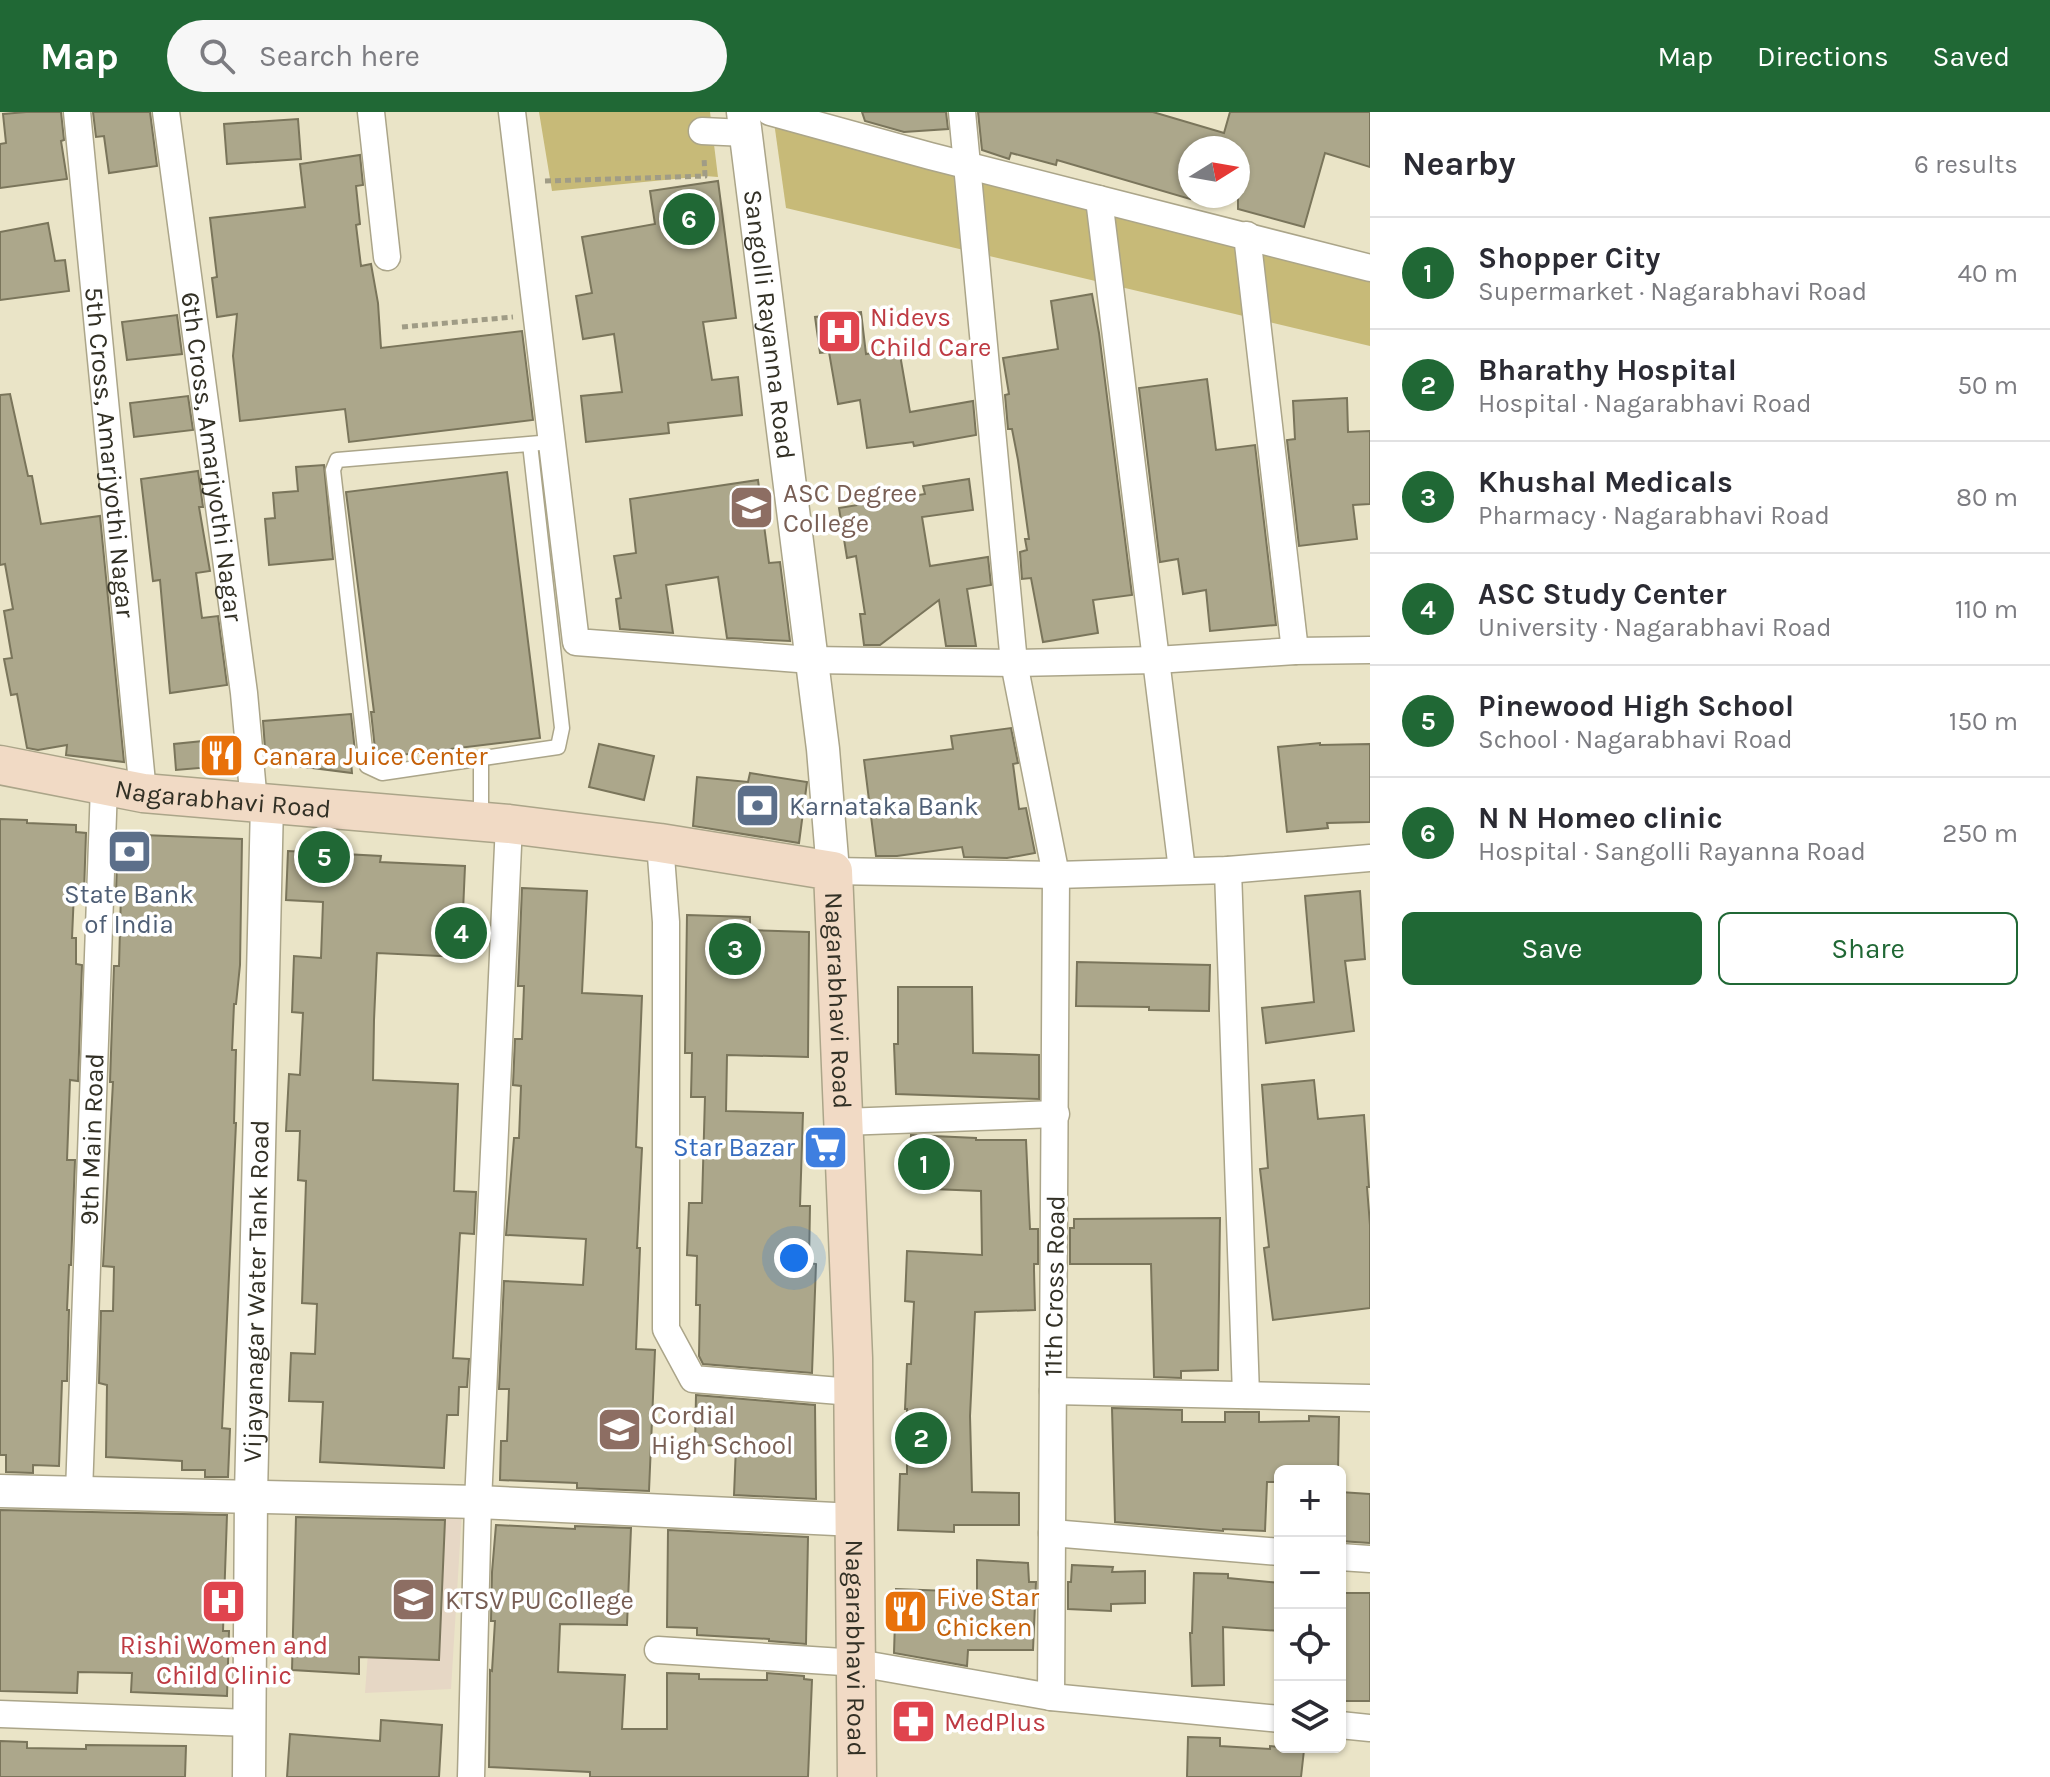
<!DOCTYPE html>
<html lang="en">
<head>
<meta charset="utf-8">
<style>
	:root { --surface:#fff; --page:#f7f7f7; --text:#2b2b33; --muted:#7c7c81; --line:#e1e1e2; --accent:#206835 }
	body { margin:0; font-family:Karla,sans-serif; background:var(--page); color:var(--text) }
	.controls { position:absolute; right:24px; bottom:24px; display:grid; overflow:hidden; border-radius:12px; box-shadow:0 2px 6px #0004 }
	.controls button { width:72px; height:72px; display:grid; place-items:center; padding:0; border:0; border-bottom:2px solid var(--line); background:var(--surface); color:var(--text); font:40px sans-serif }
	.compass { position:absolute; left:1178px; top:24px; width:72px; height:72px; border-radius:50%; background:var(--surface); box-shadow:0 2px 6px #0004; rotate:79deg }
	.you { position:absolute; left:794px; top:1146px; width:28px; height:28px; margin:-20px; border:6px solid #fff; border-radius:50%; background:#1a73e8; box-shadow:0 0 0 12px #1a73e833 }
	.badge { display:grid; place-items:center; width:52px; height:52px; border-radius:50%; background:var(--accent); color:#fff; font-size:26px; font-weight:700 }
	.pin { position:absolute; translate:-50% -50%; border:4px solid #fff; box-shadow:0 2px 8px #0006 }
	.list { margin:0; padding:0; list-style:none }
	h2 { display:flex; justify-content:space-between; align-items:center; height:104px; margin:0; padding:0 32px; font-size:34px }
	h2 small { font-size:26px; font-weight:400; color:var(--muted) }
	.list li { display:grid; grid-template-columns:52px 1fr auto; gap:24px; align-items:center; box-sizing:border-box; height:112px; padding:0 32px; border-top:2px solid var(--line) }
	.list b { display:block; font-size:30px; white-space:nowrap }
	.list p { margin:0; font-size:26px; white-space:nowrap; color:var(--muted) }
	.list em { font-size:26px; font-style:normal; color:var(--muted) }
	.actions { display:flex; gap:16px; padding:24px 32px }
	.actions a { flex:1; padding:18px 0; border:2px solid var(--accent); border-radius:12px; text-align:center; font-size:28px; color:var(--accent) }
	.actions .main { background:var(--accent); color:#fff }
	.icon { flex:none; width:44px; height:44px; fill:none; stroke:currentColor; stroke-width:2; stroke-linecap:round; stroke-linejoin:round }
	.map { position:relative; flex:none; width:1370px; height:1665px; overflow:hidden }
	header { display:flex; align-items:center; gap:48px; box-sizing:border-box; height:112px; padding:0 40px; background:var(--accent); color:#fff }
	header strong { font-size:38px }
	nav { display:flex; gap:44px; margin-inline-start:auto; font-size:28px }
	.search { width:560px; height:72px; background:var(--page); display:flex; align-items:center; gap:20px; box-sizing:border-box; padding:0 28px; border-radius:44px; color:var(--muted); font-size:30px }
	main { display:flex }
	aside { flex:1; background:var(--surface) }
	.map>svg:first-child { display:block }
	.education { fill:#e6d7c5 }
	.green { fill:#c7ba78 }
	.building { fill:#aca78b; stroke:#7a755b; stroke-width:2 }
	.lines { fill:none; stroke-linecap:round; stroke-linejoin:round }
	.service-casing { stroke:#aba589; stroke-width:17 }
	.minor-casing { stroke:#aba589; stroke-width:29 }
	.tertiary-casing { stroke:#aba589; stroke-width:35 }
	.secondary-casing { stroke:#aba589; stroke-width:41 }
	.path { stroke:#a09c86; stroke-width:5; stroke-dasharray:6 4; stroke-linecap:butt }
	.service { stroke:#fff; stroke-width:14 }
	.minor { stroke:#fff; stroke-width:26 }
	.tertiary { stroke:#fff; stroke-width:32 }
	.secondary { stroke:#f1dac5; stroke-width:38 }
	.labels { text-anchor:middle; stroke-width:7; stroke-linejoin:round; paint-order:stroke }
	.health-label { font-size:26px; fill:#be3a42; stroke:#fff; text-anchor:start }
	.street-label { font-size:26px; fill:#323025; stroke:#fff }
	.education-label { font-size:26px; fill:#785e54; stroke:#fff; text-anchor:start }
	.food-label { font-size:26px; fill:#c56008; stroke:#fff; text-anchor:start }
	.service-label { font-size:26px; fill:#4e5e75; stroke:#fff; text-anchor:start }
	.shop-label { font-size:26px; fill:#366cbe; stroke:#fff; text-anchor:end }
</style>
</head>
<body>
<header>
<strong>Map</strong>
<div class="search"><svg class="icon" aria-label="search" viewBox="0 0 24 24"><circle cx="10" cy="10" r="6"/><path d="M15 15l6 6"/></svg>Search here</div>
<nav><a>Map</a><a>Directions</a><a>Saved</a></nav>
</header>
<main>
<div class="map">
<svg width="1370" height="1665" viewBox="0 0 1370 1665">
	<rect width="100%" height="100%" fill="#eae4c7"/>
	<path class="education" d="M379 1394 462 1399 451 1577 365 1581Z"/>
	<g class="green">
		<path d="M539 0H710L718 65 705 64 552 79Z"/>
		<path d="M774 10 1370 167V234L786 96Z"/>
	</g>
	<g class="building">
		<path d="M26 0H61L64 28 61 29 67 67 0 76V32L6 31 3 2Z"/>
		<path d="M93 0H150L157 54 109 61 104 24 96 25Z"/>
		<path d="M862 0H946L948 17 904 20 865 9Z"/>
		<path d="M978 0H1153L1224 21 1230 0H1370V55L1325 41 1304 115 1238 97V36H1190V87L1057 48 1056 53 1011 41 1009 47 982 38Z"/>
		<path d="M298 7 301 47 227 52 224 12Z"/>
		<path d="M360 43 363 73 356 74 360 112 356 113 361 154 371 152 378 191 381 236 522 219 533 308 349 330 345 297 240 309 233 244 237 202 217 205 212 166 217 165 210 106 305 95 300 52Z"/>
		<path d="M718 69 736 206 703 210 712 268 738 265 742 303 668 311 669 321 586 330 581 284 622 280 614 222 583 227 576 184 592 181 582 125 655 112 650 79Z"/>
		<path d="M48 111 55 149 65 148 69 179 0 188V120Z"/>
		<path d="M1092 182 1099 221 1132 483 1093 488 1098 521 1043 530 1031 466 1022 467 1020 440 1027 438 1025 427H1029L1018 348 1012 317H1008L1005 283 1009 282 1003 246 1058 237 1051 189Z"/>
		<path d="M861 200 866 242 899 237 910 300 973 289 976 323 914 334 913 330 867 336 860 288 838 292 829 240 820 241 815 205Z"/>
		<path d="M177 203 182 242 127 248 122 210Z"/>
		<path d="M1207 267 1216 338 1255 333 1276 513 1210 519 1206 478 1183 482 1178 447 1160 450 1139 276Z"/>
		<path d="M10 282 28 364H32L41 412 100 404 124 650 66 643 67 633 38 638 27 636 17 582 11 583 4 547 12 546 4 499 13 497 5 452 0 453V283Z"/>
		<path d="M188 284 193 318 134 325 130 291Z"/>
		<path d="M1347 286 1348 320 1370 319V392L1353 393 1357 427 1299 434 1287 328 1295 327 1293 289Z"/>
		<path d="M324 353 333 447 269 453 265 407 275 406 273 381 298 379 296 355Z"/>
		<path d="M198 359 203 395H199L210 459 196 461 202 506 218 504 227 573 170 581 160 468 153 469 141 367Z"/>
		<path d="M507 360 540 626 376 646 371 600H374L346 380Z"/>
		<path d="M969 367 973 398 922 405 930 454 988 445 991 473 967 477 976 534H946L939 488 880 533H864L860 502H865L856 444 847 446 839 396 925 382 923 374Z"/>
		<path d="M758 368 769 451 780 450 790 529 727 526 718 465 666 473 673 521 620 517 616 487 621 486 614 444 636 441 630 387Z"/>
		<path d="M351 602 356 649 351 650 352 661 266 650 263 609Z"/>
		<path d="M1011 616 1018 651 1013 652 1019 697 1026 696 1035 741 1007 746 964 745 962 735 897 744H876L864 648 953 637 951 624Z"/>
		<path d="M232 626 234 653 176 658 174 632Z"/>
		<path d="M1320 631V633L1370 632V710L1327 711 1328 716 1287 720 1278 635Z"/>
		<path d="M599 632 654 644 644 688 589 675Z"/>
		<path d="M750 661 807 670 799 731 693 714 697 665 748 670Z"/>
		<path d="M0 707 27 708V711L76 713V720L86 721 84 780H74L72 826H76V852L82 853 78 969 70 968 67 1048H75L71 1153H69L67 1198H69L67 1269H62L59 1354 33 1353V1361L6 1360V1343H0Z"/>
		<path d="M118 722 242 727 240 853 236 892H234L232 938H236L234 1011H236L222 1316 230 1317 228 1365H205V1358H182V1349L106 1345 107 1273 99 1271 101 1199H113L114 1155 103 1154 113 970H110L114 854H119L121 781H116Z"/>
		<path d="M288 739 381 744 380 750 465 754 461 845 377 841 374 908 373 968 458 972 454 1079 476 1080 474 1122 460 1121 453 1246 469 1247 467 1275H459L458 1303H447L444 1356 320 1350 323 1290 289 1289 291 1241 315 1242 317 1192 302 1191 306 1069 298 1068 300 1019H286L289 962 300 963 303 901 292 900 294 844 321 846 323 790 286 788Z"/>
		<path d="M522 776 587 779 582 881 642 884 636 1035 642 1036 637 1136H640L636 1237 655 1238 649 1379 577 1376V1371L500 1368 501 1329H507L509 1277H499L504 1169 583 1173 586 1127 506 1123 514 1026H519L521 974 513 973 515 927H522L524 874H518Z"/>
		<path d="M1360 779 1365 847 1345 849 1354 919 1266 931 1262 896 1314 890 1305 784Z"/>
		<path d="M687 803 750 805V818L809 820 808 945 727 943 726 999 803 1001 800 1094H810L809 1151 816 1152 812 1261 703 1252 699 1244 700 1193H696L697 1144 687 1143 689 1091H702L705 985H691L692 941H685Z"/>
		<path d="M1077 850 1210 853 1209 899 1149 898V895L1076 894Z"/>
		<path d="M898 875H972L973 941 1039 943V987L896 982 894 932H898Z"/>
		<path d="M1314 968 1318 1007 1364 1003 1369 1075H1367L1370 1113V1196L1273 1208 1264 1136 1269 1135 1260 1057 1268 1056 1262 973Z"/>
		<path d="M911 1023 976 1026V1028H1026L1030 1117H1038V1152H1034V1158L1035 1198 975 1200 970 1304 972 1380 1019 1381V1413H954V1420L898 1418 900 1362H907V1297H905L907 1252H911L914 1190 905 1189 907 1139 982 1143 981 1079 908 1076Z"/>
		<path d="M1220 1106 1218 1258 1181 1259V1266L1154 1265 1151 1152H1070V1116H1074V1107Z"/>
		<path d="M696 1283 815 1293 816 1387 734 1383 736 1334 695 1333Z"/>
		<path d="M1112 1296 1182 1298V1310H1225V1300H1259V1310L1309 1309V1304L1339 1305 1338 1359H1280V1370H1267L1265 1419 1223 1417V1419L1115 1410Z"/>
		<path d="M1340 1380 1370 1382V1431L1340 1429Z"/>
		<path d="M0 1398 227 1403 223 1519H229L227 1584 131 1580 132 1561 78 1560 77 1581 0 1579Z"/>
		<path d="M296 1405 445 1408 439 1548 359 1545V1562L292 1558Z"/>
		<path d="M496 1413 575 1417V1414L631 1416 627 1513 560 1512 558 1560 625 1563 622 1617H667V1561L699 1562V1567L767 1568V1561L804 1564V1567L812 1568 808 1665H590V1660L489 1655 490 1558 492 1559 495 1509H491L492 1460Z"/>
		<path d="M668 1418 808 1425 806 1532 769 1529V1527L697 1523V1516L667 1515Z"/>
		<path d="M977 1448 1028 1451 1029 1470H1036L1033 1538H968L967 1554 894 1541 896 1477 977 1480Z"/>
		<path d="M1072 1453 1113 1455 1112 1460 1145 1459V1491L1111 1492V1499L1068 1497V1470H1071Z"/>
		<path d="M1194 1461 1228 1462V1466L1280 1471V1519L1223 1515 1224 1573 1192 1574 1190 1521H1192Z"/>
		<rect x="1340" y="1481" width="30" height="108"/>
		<path d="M381 1608 442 1613 439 1665H287L290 1622 380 1629Z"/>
		<path d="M1188 1625 1220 1626V1634L1270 1637V1634L1304 1638 1301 1665H1187Z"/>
		<path d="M0 1629 27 1630V1636L86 1637V1633L186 1634 185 1665H0Z"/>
	</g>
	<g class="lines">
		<defs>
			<g id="service">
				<path d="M530 332 562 616 558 635 382 661 367 654 333 358 337 348 552 330"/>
				<path d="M481 648V707"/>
			</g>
			<g id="minor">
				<path id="s1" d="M77 0 143 681"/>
				<path id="s2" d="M166 0 244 581 254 691"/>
				<path d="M371 0 387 145"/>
				<path d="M512 0 576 530 811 548 1014 551 1156 548 1295 539 1370 538"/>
				<path d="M770 0 930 44 1370 156"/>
				<path d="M962 0 1014 551 1056 763 1051 1585"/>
				<path d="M702 19 746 21"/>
				<path d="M1099 87 1182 758"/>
				<path d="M1247 123 1295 539"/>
				<path d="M660 731 666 810V1217L693 1267 852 1280"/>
				<path d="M1228 758 1246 1283"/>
				<path d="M833 759 1056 763 1228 758 1370 746"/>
				<path d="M843 1010 1056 1002"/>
				<path d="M1053 1279 1370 1286"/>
				<path id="s3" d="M79 1381 104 674"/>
				<path d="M1052 1421 1280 1440"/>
				<path d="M1340 1445 1370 1447"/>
				<path d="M658 1538 858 1551 1051 1585 1280 1607"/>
				<path d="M0 1602 250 1611"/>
				<path d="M1340 1613 1370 1616"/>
				<path d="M471 1665 478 1390 509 712"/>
			</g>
			<g id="tertiary">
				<path id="s4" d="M743 0 823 637 833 759"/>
				<path d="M0 1379 478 1390 856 1408"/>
				<path id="s5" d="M249 1665 251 1383 267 691"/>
			</g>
			<g id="secondary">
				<path id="s6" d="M0 653 143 681 509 712 660 731 833 759 853 1246 857 1665"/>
			</g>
		</defs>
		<use href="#service" class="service-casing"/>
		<use href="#minor" class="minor-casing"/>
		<use href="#tertiary" class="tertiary-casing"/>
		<use href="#secondary" class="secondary-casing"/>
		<g class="path">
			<path d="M545 69 705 64 704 45"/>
			<path d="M402 215 513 205"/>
		</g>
		<use href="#service" class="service"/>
		<use href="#minor" class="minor"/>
		<use href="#tertiary" class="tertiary"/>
		<use href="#secondary" class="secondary"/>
	</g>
	<defs>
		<symbol id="hospital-square" viewBox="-11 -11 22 22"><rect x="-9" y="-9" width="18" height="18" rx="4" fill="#e0444e" stroke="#fff"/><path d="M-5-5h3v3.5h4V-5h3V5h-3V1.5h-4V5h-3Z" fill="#fff"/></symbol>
		<symbol id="university-square" viewBox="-11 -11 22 22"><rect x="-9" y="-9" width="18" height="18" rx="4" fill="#8d6e63" stroke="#fff"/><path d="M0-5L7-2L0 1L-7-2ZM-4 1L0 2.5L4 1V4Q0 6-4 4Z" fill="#fff"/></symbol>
		<symbol id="restaurant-square" viewBox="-11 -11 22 22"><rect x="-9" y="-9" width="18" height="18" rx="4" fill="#e8710a" stroke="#fff"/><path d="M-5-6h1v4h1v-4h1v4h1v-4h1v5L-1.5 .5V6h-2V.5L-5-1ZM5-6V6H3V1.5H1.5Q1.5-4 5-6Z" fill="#fff"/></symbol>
		<symbol id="bank-square" viewBox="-11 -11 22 22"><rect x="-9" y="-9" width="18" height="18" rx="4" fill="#5c6f8a" stroke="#fff"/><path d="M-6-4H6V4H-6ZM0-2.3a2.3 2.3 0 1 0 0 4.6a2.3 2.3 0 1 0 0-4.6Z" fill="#fff"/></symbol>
		<symbol id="supermarket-square" viewBox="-11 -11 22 22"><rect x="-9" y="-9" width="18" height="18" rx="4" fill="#3f7fe0" stroke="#fff"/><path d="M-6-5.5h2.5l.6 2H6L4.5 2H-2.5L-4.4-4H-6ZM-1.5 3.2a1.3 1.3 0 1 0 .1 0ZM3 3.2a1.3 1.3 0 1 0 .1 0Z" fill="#fff"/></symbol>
		<symbol id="school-square" viewBox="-11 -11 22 22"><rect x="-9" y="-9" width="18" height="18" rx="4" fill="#8d6e63" stroke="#fff"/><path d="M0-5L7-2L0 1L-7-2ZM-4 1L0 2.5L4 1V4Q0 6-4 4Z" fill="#fff"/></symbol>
		<symbol id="pharmacy-square" viewBox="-11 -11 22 22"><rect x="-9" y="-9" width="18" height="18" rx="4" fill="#e0444e" stroke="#fff"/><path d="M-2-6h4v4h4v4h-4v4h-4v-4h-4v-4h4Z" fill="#fff"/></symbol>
	</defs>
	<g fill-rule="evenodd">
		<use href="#hospital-square" x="814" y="194" width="51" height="51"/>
		<use href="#university-square" x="726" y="370" width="51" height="51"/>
		<use href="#restaurant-square" x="196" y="618" width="51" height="51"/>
		<use href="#bank-square" x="732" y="668" width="51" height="51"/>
		<use href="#bank-square" x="104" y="714" width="51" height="51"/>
		<use href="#supermarket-square" x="800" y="1010" width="51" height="51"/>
		<use href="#school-square" x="594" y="1292" width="51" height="51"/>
		<use href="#university-square" x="388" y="1462" width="51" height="51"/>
		<use href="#hospital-square" x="198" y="1464" width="51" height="51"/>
		<use href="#restaurant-square" x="880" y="1474" width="51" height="51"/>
		<use href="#pharmacy-square" x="888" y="1584" width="51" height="51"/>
	</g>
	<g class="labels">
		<g class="health-label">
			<text x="870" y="214">Nidevs<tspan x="870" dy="30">Child Care</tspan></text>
			<text x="224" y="1542" text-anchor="middle">Rishi Women and<tspan x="224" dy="30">Child Clinic</tspan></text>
			<text x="944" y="1619">MedPlus</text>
		</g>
		<g class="street-label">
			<text dy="9" stroke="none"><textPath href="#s4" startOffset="214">Sangolli Rayanna Road</textPath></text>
			<text dy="9" stroke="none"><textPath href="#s1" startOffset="342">5th Cross, Amarjyothi Nagar</textPath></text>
			<text dy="9" stroke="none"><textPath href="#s2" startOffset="348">6th Cross, Amarjyothi Nagar</textPath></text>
			<text dy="9" stroke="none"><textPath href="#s6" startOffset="226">Nagarabhavi Road</textPath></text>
			<text dy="9" stroke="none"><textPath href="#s6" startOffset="970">Nagarabhavi Road</textPath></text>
			<text dy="9" stroke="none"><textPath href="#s3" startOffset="354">9th Main Road</textPath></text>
			<text transform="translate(1054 1174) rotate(-89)" y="9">11th Cross Road</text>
			<text dy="9" stroke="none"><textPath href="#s5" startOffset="486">Vijayanagar Water Tank Road</textPath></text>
			<text dy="9" stroke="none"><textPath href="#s6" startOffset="1618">Nagarabhavi Road</textPath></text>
		</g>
		<g class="education-label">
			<text x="783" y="390">ASC Degree<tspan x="783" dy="30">College</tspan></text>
			<text x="651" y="1312">Cordial<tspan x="651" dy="30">High School</tspan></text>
			<text x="445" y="1497">KTSV PU College</text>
		</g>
		<g class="food-label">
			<text x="253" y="653">Canara Juice Center</text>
			<text x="936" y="1494">Five Star<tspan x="936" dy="30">Chicken</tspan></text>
		</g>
		<g class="service-label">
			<text x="789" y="703">Karnataka Bank</text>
			<text x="129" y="791" text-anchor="middle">State Bank<tspan x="129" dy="30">of India</tspan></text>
		</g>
		<g class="shop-label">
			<text x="795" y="1044">Star Bazar</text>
		</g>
	</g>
</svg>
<div class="controls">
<button>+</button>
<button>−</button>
<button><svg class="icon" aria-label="locate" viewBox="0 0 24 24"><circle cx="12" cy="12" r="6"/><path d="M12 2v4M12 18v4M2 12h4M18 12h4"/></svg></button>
<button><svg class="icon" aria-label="layers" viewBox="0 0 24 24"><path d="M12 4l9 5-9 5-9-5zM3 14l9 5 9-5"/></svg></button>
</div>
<svg class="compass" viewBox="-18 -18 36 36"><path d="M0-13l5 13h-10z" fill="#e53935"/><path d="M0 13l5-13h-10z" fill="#7c7c81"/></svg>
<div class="you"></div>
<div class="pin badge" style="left:924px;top:1052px">1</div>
<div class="pin badge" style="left:921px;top:1326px">2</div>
<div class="pin badge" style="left:735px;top:837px">3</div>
<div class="pin badge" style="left:461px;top:821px">4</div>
<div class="pin badge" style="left:324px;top:745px">5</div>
<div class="pin badge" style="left:689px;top:107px">6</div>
</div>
<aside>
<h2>Nearby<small>6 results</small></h2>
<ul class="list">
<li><span class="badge">1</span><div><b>Shopper City</b><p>Supermarket · Nagarabhavi Road</p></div><em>40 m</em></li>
<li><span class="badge">2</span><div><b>Bharathy Hospital</b><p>Hospital · Nagarabhavi Road</p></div><em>50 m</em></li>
<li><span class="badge">3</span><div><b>Khushal Medicals</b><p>Pharmacy · Nagarabhavi Road</p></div><em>80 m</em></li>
<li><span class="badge">4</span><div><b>ASC Study Center</b><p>University · Nagarabhavi Road</p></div><em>110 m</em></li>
<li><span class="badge">5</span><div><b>Pinewood High School</b><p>School · Nagarabhavi Road</p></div><em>150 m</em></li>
<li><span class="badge">6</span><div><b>N N Homeo clinic</b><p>Hospital · Sangolli Rayanna Road</p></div><em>250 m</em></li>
</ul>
<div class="actions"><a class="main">Save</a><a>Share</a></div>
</aside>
</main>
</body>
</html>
